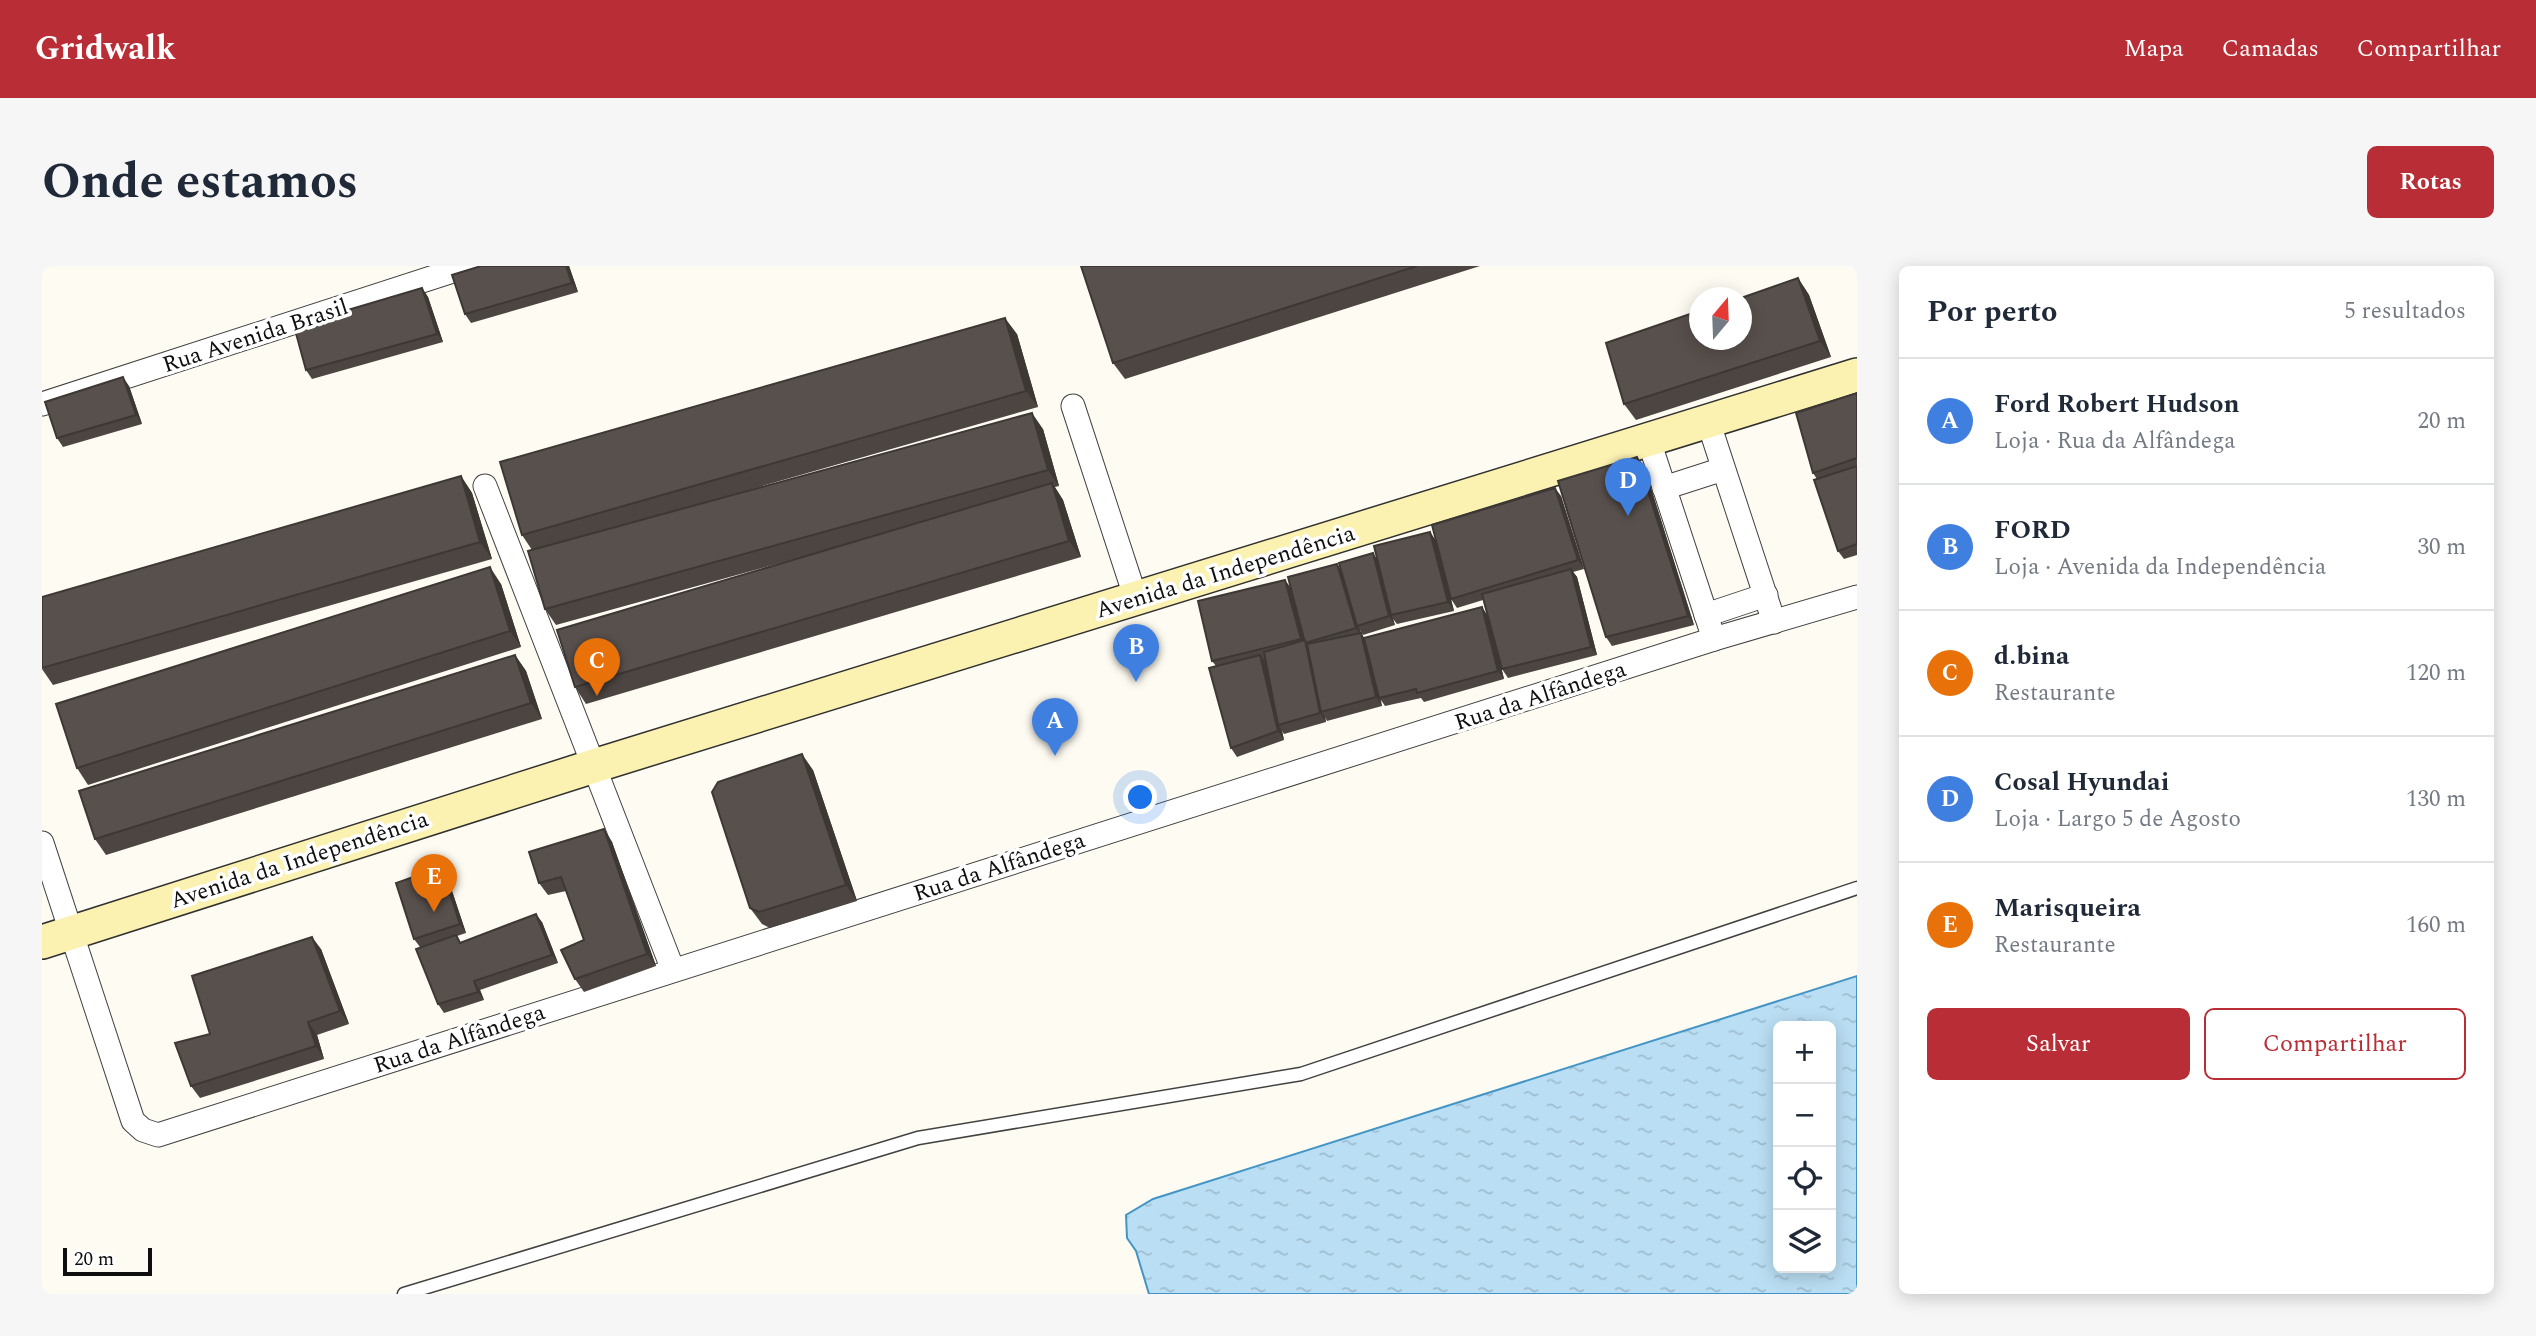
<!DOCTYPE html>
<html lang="pt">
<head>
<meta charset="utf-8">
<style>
	:root { --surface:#fff; --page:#f6f6f7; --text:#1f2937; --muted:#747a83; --line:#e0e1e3; --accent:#b92e36 }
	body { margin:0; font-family:Spectral,serif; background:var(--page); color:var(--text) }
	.controls { position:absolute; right:21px; bottom:21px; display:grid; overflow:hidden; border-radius:10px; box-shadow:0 4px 18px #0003 }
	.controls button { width:63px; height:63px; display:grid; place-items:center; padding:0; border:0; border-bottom:2px solid var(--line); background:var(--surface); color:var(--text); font:35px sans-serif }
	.compass { position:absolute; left:1647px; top:21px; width:63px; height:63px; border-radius:50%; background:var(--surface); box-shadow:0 4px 18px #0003; rotate:19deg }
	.scale { position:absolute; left:21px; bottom:18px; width:89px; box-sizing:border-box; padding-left:7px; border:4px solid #0f0f0f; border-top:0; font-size:19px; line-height:24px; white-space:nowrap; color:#0f0f0f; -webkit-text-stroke:5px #fff; paint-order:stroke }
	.you { position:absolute; left:1099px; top:532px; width:24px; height:24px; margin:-18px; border:5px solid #fff; border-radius:50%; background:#1a73e8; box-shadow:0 0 0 10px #1a73e833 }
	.badge { display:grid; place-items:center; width:46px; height:46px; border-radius:50%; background:var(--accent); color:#fff; font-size:23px; font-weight:700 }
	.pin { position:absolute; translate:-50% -58px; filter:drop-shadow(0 2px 4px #0008) }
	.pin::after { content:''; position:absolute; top:37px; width:24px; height:21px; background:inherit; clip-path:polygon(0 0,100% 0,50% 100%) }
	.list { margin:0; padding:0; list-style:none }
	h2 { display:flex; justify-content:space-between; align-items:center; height:91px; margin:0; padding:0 28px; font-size:30px }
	h2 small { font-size:23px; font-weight:400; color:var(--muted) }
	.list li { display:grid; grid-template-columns:46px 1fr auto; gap:21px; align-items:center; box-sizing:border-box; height:126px; padding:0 28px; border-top:2px solid var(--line) }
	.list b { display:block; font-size:26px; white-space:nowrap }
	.list p { margin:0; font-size:23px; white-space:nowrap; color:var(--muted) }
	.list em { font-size:23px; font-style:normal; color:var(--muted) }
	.actions { display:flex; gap:14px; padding:21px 28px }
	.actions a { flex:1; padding:16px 0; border:2px solid var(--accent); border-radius:10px; text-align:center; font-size:24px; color:var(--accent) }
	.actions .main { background:var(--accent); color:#fff }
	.icon { flex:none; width:38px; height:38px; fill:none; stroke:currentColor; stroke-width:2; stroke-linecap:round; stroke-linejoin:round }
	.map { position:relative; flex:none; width:1815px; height:1028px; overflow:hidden; border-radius:10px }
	header { display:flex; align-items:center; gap:42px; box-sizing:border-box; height:98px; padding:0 35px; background:var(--accent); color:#fff }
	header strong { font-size:33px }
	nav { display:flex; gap:38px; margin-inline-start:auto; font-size:24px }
	.intro { display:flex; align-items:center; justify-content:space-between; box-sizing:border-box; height:168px; padding:0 42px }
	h1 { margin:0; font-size:49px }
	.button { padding:18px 32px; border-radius:10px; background:var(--accent); color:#fff; font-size:24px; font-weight:700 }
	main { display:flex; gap:42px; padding:0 42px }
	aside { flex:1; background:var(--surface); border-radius:10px; box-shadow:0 4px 18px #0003 }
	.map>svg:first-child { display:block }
	.water { fill:url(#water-ripples); stroke:#4494c6; stroke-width:2; fill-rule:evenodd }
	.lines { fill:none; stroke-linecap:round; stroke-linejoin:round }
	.lane-casing { stroke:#424242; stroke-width:15 }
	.street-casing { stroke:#424242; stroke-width:25 }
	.secondary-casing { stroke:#313131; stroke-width:36 }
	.lane { stroke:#fff; stroke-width:12 }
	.street { stroke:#fff; stroke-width:23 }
	.secondary { stroke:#fbf1b1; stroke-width:33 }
	.wall { fill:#4c4541 }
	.shaded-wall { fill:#3e3835 }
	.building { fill:#58504c; stroke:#3e3835; stroke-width:2 }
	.labels { text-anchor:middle; stroke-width:7; stroke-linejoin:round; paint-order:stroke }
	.street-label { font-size:23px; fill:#0f0f0f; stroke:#fff }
</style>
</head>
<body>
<header>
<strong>Gridwalk</strong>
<nav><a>Mapa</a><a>Camadas</a><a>Compartilhar</a></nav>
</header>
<div class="intro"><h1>Onde estamos</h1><a class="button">Rotas</a></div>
<main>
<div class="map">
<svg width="1815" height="1028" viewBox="0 0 1815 1028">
	<defs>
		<pattern id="water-ripples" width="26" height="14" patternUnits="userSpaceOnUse" patternTransform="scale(1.75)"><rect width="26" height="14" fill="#badef3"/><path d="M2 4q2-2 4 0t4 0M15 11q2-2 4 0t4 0" fill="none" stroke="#9fbdcf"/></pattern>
	</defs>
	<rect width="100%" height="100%" fill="#fefcf2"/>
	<path class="water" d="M1815 710V1028H1107L1094 985 1085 972 1084 949 1111 933ZM1736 760H1789V1002H1736Z"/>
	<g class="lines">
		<defs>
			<path id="lane" d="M362 1028 876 872 1259 808 1815 622"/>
			<g id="street">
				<path d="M0 138 426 0"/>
				<path d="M1031 140 1094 333"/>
				<path d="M1666 155 1732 356"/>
				<path d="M1606 172 1672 373"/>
				<path d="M443 220 631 704"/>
				<path d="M1622 222 1681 203"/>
				<path d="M1664 349 1724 329"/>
				<path d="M0 577 91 855 101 864 116 869 1672 373 1815 331"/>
			</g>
			<path id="secondary" d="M0 676 552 500 1815 109"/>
		</defs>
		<use href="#lane" class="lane-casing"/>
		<use href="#street" class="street-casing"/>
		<use href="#secondary" class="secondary-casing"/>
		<use href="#lane" class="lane"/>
		<use href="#street" class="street"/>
		<use href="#secondary" class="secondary"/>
	</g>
	<g class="wall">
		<path d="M439 0H527L536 26 429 57 423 48Z"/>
		<path d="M1039 0H1438L1083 113 1071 97Z"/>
		<path d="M1756 12 1767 29 1789 91 1594 154 1582 138Z"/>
		<path d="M380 22 386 31 401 76 270 113 264 104Z"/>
		<path d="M975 68 996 141 654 239 1001 163 1017 220 1013 221 1021 234 1039 291 544 438 533 421 774 287 514 359 503 343 490 284 480 269Z"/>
		<path d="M87 120 100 158 21 181 15 172Z"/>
		<path d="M1815 127V289L1802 293 1796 285 1775 213 1771 207Z"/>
		<path d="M1595 191 1602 200 1652 359 1570 380 1564 371Z"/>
		<path d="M419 210 430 227 450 293 11 419 0 403Z"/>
		<path d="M1519 230 1542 303 1531 306 1535 311 1555 389 1466 412 1460 403 1458 396 1462 413 1382 436 1379 432 1343 440 1339 434 1340 440 1285 455 1283 451 1284 456 1242 468 1240 465 1242 474 1195 491 1189 482 1174 400 1170 395 1249 322 1295 298 1299 304 1334 291 1388 266 1394 275 1412 345 1355 358 1351 353 1353 359 1321 369 1318 364 1319 367 1322 372 1445 349 1441 334 1415 342 1409 333Z"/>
		<path d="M459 318 479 381 46 519 35 502Z"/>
		<path d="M473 389 484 405 500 453 64 589 53 573Z"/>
		<path d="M771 504 815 635 728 662 720 658 708 642Z"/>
		<path d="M562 563 570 576 614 700 542 726 533 713 542 674 524 625 506 629 497 617Z"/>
		<path d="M399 601 405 610 424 667 415 670 419 677 500 656 516 697 438 724 442 734 402 747 396 738 378 681 372 673Z"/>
		<path d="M279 683 307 758 275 769 282 793 158 832 149 820 168 768Z"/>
	</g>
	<g class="shaded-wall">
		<path d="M524 0H527L536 26 530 17Z"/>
		<path d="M1756 12 1767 29 1789 91 1778 75Z"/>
		<path d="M380 22 386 31 401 76 395 68Z"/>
		<path d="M963 52 975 68 996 141 984 125Z"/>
		<path d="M81 111 87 120 100 158 94 149Z"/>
		<path d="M990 147 1001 163 1017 220 1006 204Z"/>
		<path d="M1595 191 1602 200 1652 359 1646 350Z"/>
		<path d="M419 210 430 227 450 293 438 276Z"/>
		<path d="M1010 217 1021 234 1039 291 1027 275Z"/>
		<path d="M1513 222 1519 230 1542 303 1536 294Z"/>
		<path d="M1388 266 1394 275 1412 345 1406 336Z"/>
		<path d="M1331 287 1337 296 1349 349 1351 353 1353 359 1347 350Z"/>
		<path d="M1295 298 1301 307 1315 360 1318 364 1320 371 1314 362Z"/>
		<path d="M448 301 459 318 479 381 468 365Z"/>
		<path d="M1529 303 1535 311 1555 389 1549 381Z"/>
		<path d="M1243 314 1249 322 1263 377 1269 385 1279 446 1283 451 1284 456 1278 447 1264 380 1259 373Z"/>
		<path d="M1440 341 1446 350 1462 413 1456 405Z"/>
		<path d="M1319 367 1325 376 1337 432 1340 440 1334 431Z"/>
		<path d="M473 389 484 405 500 453 489 437Z"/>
		<path d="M1218 389 1224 397 1236 459 1240 465 1242 474 1236 465Z"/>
		<path d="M760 488 771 504 815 635 804 619Z"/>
		<path d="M562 563 570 576 614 700 605 688Z"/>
		<path d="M399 601 405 610 424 667 418 658Z"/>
		<path d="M494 648 500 656 516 697 510 689Z"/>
		<path d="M270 671 279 683 307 758 298 745Z"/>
		<path d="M432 715 438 724 442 734 436 726Z"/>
		<path d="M266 756 275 769 282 793 274 780Z"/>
	</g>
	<g class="building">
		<path d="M439 0H524L530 17 423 48 410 9Z"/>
		<path d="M1039 0H1375L1071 97Z"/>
		<path d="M1756 12 1778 75 1582 138 1564 77 1657 45V74H1699V32Z"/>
		<path d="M380 22 395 68 264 104 252 60Z"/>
		<path d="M963 52 984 125 480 269 458 196Z"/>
		<path d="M81 111 94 149 15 172 3 136Z"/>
		<path d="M1815 127V192L1771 207 1754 147Z"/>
		<path d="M990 147 1006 204 503 343 486 285Z"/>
		<path d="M1595 191 1646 350 1564 371 1516 215Z"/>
		<path d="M1815 200V278L1796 285 1772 214Z"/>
		<path d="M419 210 438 276 0 402V331Z"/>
		<path d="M1010 217 1027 275 533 421 515 364Z"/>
		<path d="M1513 222 1536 294 1409 333 1390 259Z"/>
		<path d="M1388 266 1406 336 1349 349 1332 280Z"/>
		<path d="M1331 287 1347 350 1315 360 1297 297Z"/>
		<path d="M1295 298 1314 362 1263 377 1246 311Z"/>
		<path d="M448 301 468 365 35 502 14 438Z"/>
		<path d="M1529 303 1549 381 1460 403 1440 328Z"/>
		<path d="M1243 314 1259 373 1170 395 1156 335Z"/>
		<path d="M1440 341 1456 405 1375 427 1374 423 1337 432 1322 372Z"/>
		<path d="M1319 367 1334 431 1279 446 1265 378Z"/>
		<path d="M1263 374 1278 447 1236 459 1222 386Z"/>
		<path d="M473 389 489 437 53 573 37 525Z"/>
		<path d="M1218 389 1236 465 1189 482 1167 402Z"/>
		<path d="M760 488 804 619 717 646 708 642 670 526 676 516Z"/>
		<path d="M562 563 605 688 533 713 519 684 542 674 519 611 497 617 487 586Z"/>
		<path d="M399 601 418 658 372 673 354 617Z"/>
		<path d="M494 648 510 689 432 715 436 726 396 738 374 683 414 669 418 677Z"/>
		<path d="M270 671 298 745 266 756 274 780 149 820 133 777 168 768 150 710Z"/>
	</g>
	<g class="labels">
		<g class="street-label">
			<text transform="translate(213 69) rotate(-18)" y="8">Rua Avenida Brasil</text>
			<text transform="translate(1183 305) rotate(-17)" y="8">Avenida da Independência</text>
			<text transform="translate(1498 429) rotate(-18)" y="8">Rua da Alfândega</text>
			<text transform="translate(257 593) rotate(-18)" y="8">Avenida da Independência</text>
			<text transform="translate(957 600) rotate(-18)" y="8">Rua da Alfândega</text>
			<text transform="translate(417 772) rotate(-18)" y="8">Rua da Alfândega</text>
		</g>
	</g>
</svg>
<div class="controls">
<button>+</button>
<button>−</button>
<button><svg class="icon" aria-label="locate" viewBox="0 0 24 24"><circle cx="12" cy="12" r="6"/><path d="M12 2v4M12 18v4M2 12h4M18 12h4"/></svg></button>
<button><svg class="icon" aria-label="layers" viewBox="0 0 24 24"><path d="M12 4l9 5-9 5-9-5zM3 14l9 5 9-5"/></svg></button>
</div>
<svg class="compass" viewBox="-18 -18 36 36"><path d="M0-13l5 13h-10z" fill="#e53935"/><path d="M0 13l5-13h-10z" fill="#747a83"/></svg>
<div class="scale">20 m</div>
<div class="you"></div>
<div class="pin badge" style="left:1013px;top:490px;background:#3f7fe0">A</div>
<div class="pin badge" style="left:1094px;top:416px;background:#3f7fe0">B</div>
<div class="pin badge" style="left:555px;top:430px;background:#e8710a">C</div>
<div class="pin badge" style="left:1586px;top:250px;background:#3f7fe0">D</div>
<div class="pin badge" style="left:392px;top:646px;background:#e8710a">E</div>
</div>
<aside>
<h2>Por perto<small>5 resultados</small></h2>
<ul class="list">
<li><span class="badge" style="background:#3f7fe0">A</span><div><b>Ford Robert Hudson</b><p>Loja · Rua da Alfândega</p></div><em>20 m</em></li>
<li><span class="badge" style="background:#3f7fe0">B</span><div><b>FORD</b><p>Loja · Avenida da Independência</p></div><em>30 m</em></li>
<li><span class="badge" style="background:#e8710a">C</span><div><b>d.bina</b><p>Restaurante</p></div><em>120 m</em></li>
<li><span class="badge" style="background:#3f7fe0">D</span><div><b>Cosal Hyundai</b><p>Loja · Largo 5 de Agosto</p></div><em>130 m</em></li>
<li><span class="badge" style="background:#e8710a">E</span><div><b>Marisqueira</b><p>Restaurante</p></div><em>160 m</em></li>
</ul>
<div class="actions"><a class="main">Salvar</a><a>Compartilhar</a></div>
</aside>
</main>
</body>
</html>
